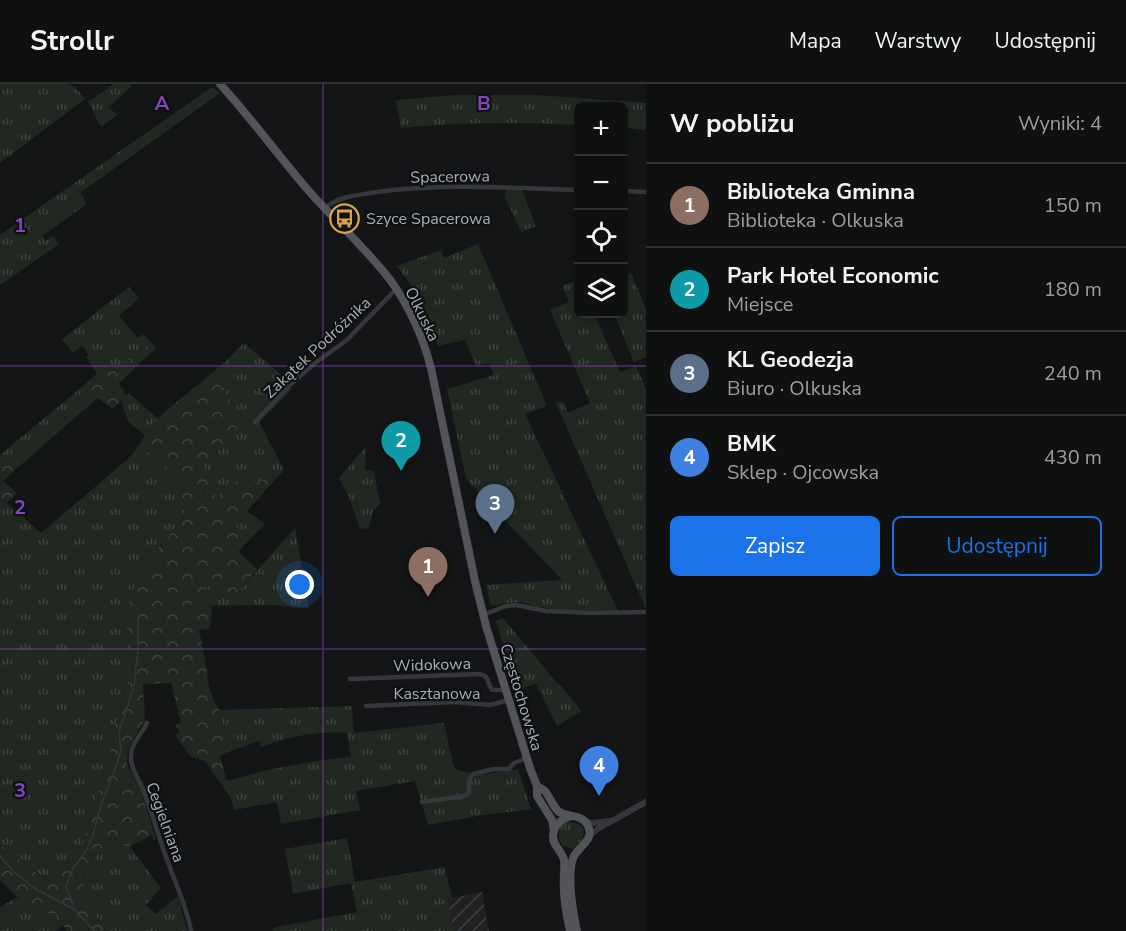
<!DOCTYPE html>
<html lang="pl">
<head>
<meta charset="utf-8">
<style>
	:root { --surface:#0f1010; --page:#1d1e1e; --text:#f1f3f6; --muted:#9b9d9f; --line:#2f3030; --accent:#1a73e8 }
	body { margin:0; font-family:"Nunito Sans",sans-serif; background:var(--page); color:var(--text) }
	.controls { position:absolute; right:18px; top:18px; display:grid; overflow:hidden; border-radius:9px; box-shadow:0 3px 9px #0003 }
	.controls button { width:54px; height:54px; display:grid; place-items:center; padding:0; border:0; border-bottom:2px solid var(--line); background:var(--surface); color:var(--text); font:30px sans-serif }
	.you { position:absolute; left:300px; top:501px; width:21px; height:21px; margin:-15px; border:4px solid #fff; border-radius:50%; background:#1a73e8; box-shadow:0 0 0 9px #1a73e833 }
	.badge { display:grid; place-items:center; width:39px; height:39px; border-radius:50%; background:var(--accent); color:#fff; font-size:20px; font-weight:700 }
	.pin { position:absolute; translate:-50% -50px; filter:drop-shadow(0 2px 3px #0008) }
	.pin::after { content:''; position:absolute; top:32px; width:21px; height:18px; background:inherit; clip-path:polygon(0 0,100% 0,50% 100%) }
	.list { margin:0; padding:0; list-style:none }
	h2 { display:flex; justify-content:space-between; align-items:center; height:78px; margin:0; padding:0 24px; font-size:26px }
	h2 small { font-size:20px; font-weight:400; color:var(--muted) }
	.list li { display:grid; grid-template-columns:39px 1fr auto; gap:18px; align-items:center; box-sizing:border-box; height:84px; padding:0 24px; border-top:2px solid var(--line) }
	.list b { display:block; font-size:22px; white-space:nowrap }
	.list p { margin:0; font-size:20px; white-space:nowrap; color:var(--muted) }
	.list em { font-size:20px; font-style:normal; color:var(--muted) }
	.actions { display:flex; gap:12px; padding:18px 24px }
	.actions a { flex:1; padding:14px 0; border:2px solid var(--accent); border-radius:9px; text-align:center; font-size:21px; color:var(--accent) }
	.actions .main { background:var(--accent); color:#fff }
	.icon { flex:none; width:33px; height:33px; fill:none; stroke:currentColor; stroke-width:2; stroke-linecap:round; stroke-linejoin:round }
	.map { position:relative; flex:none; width:646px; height:847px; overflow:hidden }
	header { display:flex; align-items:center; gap:36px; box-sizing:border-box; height:84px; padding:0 30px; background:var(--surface); border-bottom:2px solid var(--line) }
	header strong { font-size:28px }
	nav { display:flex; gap:33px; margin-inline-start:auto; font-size:21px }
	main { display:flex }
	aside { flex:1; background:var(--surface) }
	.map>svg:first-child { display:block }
	.industrial { fill:url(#industrial-furrows) }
	.grass { fill:url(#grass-tufts) }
	.forest { fill:url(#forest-crowns) }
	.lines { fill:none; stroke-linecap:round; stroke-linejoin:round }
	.stream { stroke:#2f383d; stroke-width:1.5 }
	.minor { stroke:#36373a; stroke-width:4.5 }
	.tertiary { stroke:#36373a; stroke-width:6 }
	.primary { stroke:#525459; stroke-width:8 }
	.grid { fill:none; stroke:#8446bd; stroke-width:1.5; stroke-opacity:0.55 }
	.labels { text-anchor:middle; stroke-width:4.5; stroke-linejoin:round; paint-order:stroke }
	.street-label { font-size:16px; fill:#a8acb5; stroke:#0f1011 }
	.poi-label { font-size:16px; fill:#a8acb5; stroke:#0f1011; text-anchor:start }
	.grid-label { font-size:20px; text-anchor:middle; font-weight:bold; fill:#8446bd; stroke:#0f1011; stroke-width:4.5; stroke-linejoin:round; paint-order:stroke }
</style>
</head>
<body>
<header>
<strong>Strollr</strong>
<nav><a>Mapa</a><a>Warstwy</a><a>Udostępnij</a></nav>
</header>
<main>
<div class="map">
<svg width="646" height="847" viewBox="0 0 646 847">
	<defs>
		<pattern id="industrial-furrows" width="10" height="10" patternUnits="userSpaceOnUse" patternTransform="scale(1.5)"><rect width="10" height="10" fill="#212123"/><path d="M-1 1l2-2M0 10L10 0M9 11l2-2" fill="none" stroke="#3e3f41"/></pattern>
		<pattern id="grass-tufts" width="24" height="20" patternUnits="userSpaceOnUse" patternTransform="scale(1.5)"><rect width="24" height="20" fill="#212821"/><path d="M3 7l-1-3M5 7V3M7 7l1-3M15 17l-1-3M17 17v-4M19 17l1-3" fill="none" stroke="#3e443f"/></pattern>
		<pattern id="forest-crowns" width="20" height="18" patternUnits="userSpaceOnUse" patternTransform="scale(1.5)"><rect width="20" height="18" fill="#212821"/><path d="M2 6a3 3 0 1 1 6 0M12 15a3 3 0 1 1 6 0" fill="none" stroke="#3e443f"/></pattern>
	</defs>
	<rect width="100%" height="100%" fill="#141516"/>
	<path class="industrial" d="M482 808 489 847H454L447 815Z"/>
	<g class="grass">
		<path d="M0 0H69L78 6 85 15 0 79Z"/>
		<path d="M114 0H130L132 2 109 23 117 31 101 43 88 18Z"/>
		<path d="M212 3 220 9 80 109 87 120 42 152 45 157 53 152 59 160 0 201V151Z"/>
		<path d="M456 11H538L646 19V46L624 44V22H578V41C519 38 460 38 401 44L396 16Z"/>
		<path d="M506 106H522L536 142 521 148 505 113V109Z"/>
		<path d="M478 160 547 322 525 330 618 527 560 526 539 523 521 518 507 519 491 522 486 501 562 496 466 395 447 305 494 291 489 279 476 282 465 256 438 262 427 229 416 208 397 182 441 166 444 174Z"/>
		<path d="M631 189 646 225V273L634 278 614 230H624V191Z"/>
		<path d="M578 195V230H594L620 288 636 282 646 305V525L556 319 563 317 568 329 590 319 550 226 569 218 563 202Z"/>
		<path d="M129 203 139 214 119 232 138 254 144 250 151 258 113 287 103 285 97 290 86 273 89 271 82 262 73 269 62 255Z"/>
		<path d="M244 259 278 288 292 305 259 338 284 386 273 398 269 396 220 411 206 410 204 405 209 398 206 390 203 378 245 338 212 289 225 278Z"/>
		<path d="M78 306 93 318 16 385 0 371Z"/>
		<path d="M129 309 158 335 144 351 128 337 121 317Z"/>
		<path d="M140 360 157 378 167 384 179 397 185 425 182 436 155 468 151 479 135 502 131 515 126 522 133 569 131 585 117 635 113 657 78 777 58 790 51 798 24 780 0 760V413L41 449 129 374Z"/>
		<path d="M366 362 365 386 374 387 380 420 373 427 369 444 360 445 349 413 339 394Z"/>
		<path d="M247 427 265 440 251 454 231 439Z"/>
		<path d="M295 444 309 524 274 521 188 522 207 501 231 516Z"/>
		<path d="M503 534 558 600 561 601 581 627 557 642 536 599 517 607 496 537Z"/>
		<path d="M352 622 354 649 444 639 454 685 478 691 518 685 531 725 477 732 428 741 415 697 356 707 360 726 281 740 277 718 234 726 227 697 267 686 322 676 351 673 347 649C319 647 288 652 262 663L258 657 228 668 219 626Z"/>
		<path d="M567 738C576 738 587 742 583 753 582 758 576 761 573 765L563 762C556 754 558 742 567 738Z"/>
		<path d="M347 754 355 798 445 783 452 814 447 815 454 847H273L272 844 357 828 351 799 293 810 285 765Z"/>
		<path d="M130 762 133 767 161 804 146 821 156 830 178 812 187 847H108C96 835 78 810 84 792 88 782 96 773 102 764Z"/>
		<path d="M18 813C29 821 42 833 56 829L64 841 55 847H0V823Z"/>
	</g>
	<g class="forest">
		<path d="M151 258 156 264 119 299 126 312 113 325 98 314 93 318 78 306 103 285 113 286Z"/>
		<path d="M212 289 245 338 204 378 206 390 210 398 204 405 205 410 220 411 232 398 269 396 273 398 247 427 231 439 251 454 238 468 257 485 231 516 207 501 188 522H212L210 545 199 546 205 575 209 602 213 615 219 626 228 668 220 672 232 716 205 677 191 673 175 651 179 649 176 641 181 638 171 599 143 600 145 636 133 655 127 669V680L141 707 156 755 154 756 152 751 130 762 102 764C96 773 82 787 83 799 83 805 88 812 90 818L88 820 101 840 108 847H67L56 829C35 834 14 809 0 796V760L24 780 50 798 58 790 78 777 113 657 117 635 131 585 133 569 125 533 126 522 131 515 135 502 151 479 155 468 182 436 185 425 179 397 167 384 157 378 140 360C152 333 189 309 212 289Z"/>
		<path d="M0 371 16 385 3 397 17 409 7 418 0 413Z"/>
	</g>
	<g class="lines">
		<g class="stream">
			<path d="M0 772 12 786 34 804 75 826 95 847"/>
			<path d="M75 826 66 802 72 786 86 767 93 751 102 718 117 680 121 666 119 648 134 603 138 565V534"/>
		</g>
		<g class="minor">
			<path d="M624 107 646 108"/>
			<path d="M325 124C339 112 359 111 377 108 444 99 511 104 578 106"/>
			<path d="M255 338 292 299 315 279 347 256 396 205"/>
			<path d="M483 531 506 522 516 521 546 527 590 529 646 528"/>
			<path d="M350 595 479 590C491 592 486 599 492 606H505"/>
			<path d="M366 622 455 618 490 621 509 616"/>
			<path d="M147 639C142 650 131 659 131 672 130 685 141 698 145 711 154 734 160 758 169 781 177 803 187 824 191 847"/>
			<path d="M422 718 464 712 469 709V697L473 690 494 685H509L514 679 527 674"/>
		</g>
		<g class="tertiary">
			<path d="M585 738 593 739 609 737"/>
			<path d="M589 752 599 744 646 718"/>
		</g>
		<g class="primary">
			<path d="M220 0C251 34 278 71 308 106 335 137 366 164 391 197 410 224 423 253 431 284L475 497 486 542 530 684 537 702V712L552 736 554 747"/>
			<path d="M537 702C540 704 543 705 545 707 550 713 552 721 558 727 567 734 580 729 587 740 596 755 580 761 574 772 566 789 573 829 577 847"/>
			<path d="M570 847C567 833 564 819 564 805 563 796 565 785 564 776 562 766 552 762 553 751 554 741 562 734 572 732"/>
		</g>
	</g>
	<path class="grid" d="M323 0V847M0 282H646M0 565H646"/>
	<defs>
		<symbol id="bus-ring" viewBox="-11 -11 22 22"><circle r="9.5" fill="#0f1011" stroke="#dea144" stroke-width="1.5"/><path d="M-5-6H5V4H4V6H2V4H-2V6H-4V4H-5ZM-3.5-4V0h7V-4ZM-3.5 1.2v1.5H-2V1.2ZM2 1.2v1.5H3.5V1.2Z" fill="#dea144"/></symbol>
	</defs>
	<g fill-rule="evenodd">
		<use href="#bus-ring" x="328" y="118" width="33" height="33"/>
	</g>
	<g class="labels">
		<g class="street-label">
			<text transform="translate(450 92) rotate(-1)" y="6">Spacerowa</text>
			<text transform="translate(423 230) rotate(64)" y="6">Olkuska</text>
			<text transform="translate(317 263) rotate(-43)" y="6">Zakątek Podróżnika</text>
			<text transform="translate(432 580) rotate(-2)" y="6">Widokowa</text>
			<text x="437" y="615">Kasztanowa</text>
			<text transform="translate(522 613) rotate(73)" y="6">Częstochowska</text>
			<text transform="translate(166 738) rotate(70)" y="6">Cegielniana</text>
		</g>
		<g class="poi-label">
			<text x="366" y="140">Szyce Spacerowa</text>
		</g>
	</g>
	<g class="grid-label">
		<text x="162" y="26">A</text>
		<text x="484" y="26">B</text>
		<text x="20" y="148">1</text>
		<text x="20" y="430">2</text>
		<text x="20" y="713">3</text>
	</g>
</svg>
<div class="controls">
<button>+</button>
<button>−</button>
<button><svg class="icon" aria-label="locate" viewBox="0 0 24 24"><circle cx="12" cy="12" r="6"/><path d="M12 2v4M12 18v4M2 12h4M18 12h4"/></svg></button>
<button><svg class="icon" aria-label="layers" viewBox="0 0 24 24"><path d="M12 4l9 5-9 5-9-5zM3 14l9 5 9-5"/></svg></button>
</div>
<div class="you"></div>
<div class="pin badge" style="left:428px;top:513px;background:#8d6e63">1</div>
<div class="pin badge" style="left:401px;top:387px;background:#0f9aa8">2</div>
<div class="pin badge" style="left:495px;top:450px;background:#5c6f8a">3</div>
<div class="pin badge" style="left:599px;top:712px;background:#3f7fe0">4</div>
</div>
<aside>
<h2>W pobliżu<small>Wyniki: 4</small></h2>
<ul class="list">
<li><span class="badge" style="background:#8d6e63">1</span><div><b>Biblioteka Gminna</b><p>Biblioteka · Olkuska</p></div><em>150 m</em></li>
<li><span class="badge" style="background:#0f9aa8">2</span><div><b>Park Hotel Economic</b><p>Miejsce</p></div><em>180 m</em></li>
<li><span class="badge" style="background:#5c6f8a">3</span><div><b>KL Geodezja</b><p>Biuro · Olkuska</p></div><em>240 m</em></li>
<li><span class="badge" style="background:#3f7fe0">4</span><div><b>BMK</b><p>Sklep · Ojcowska</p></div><em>430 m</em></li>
</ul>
<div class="actions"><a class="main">Zapisz</a><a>Udostępnij</a></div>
</aside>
</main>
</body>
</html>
